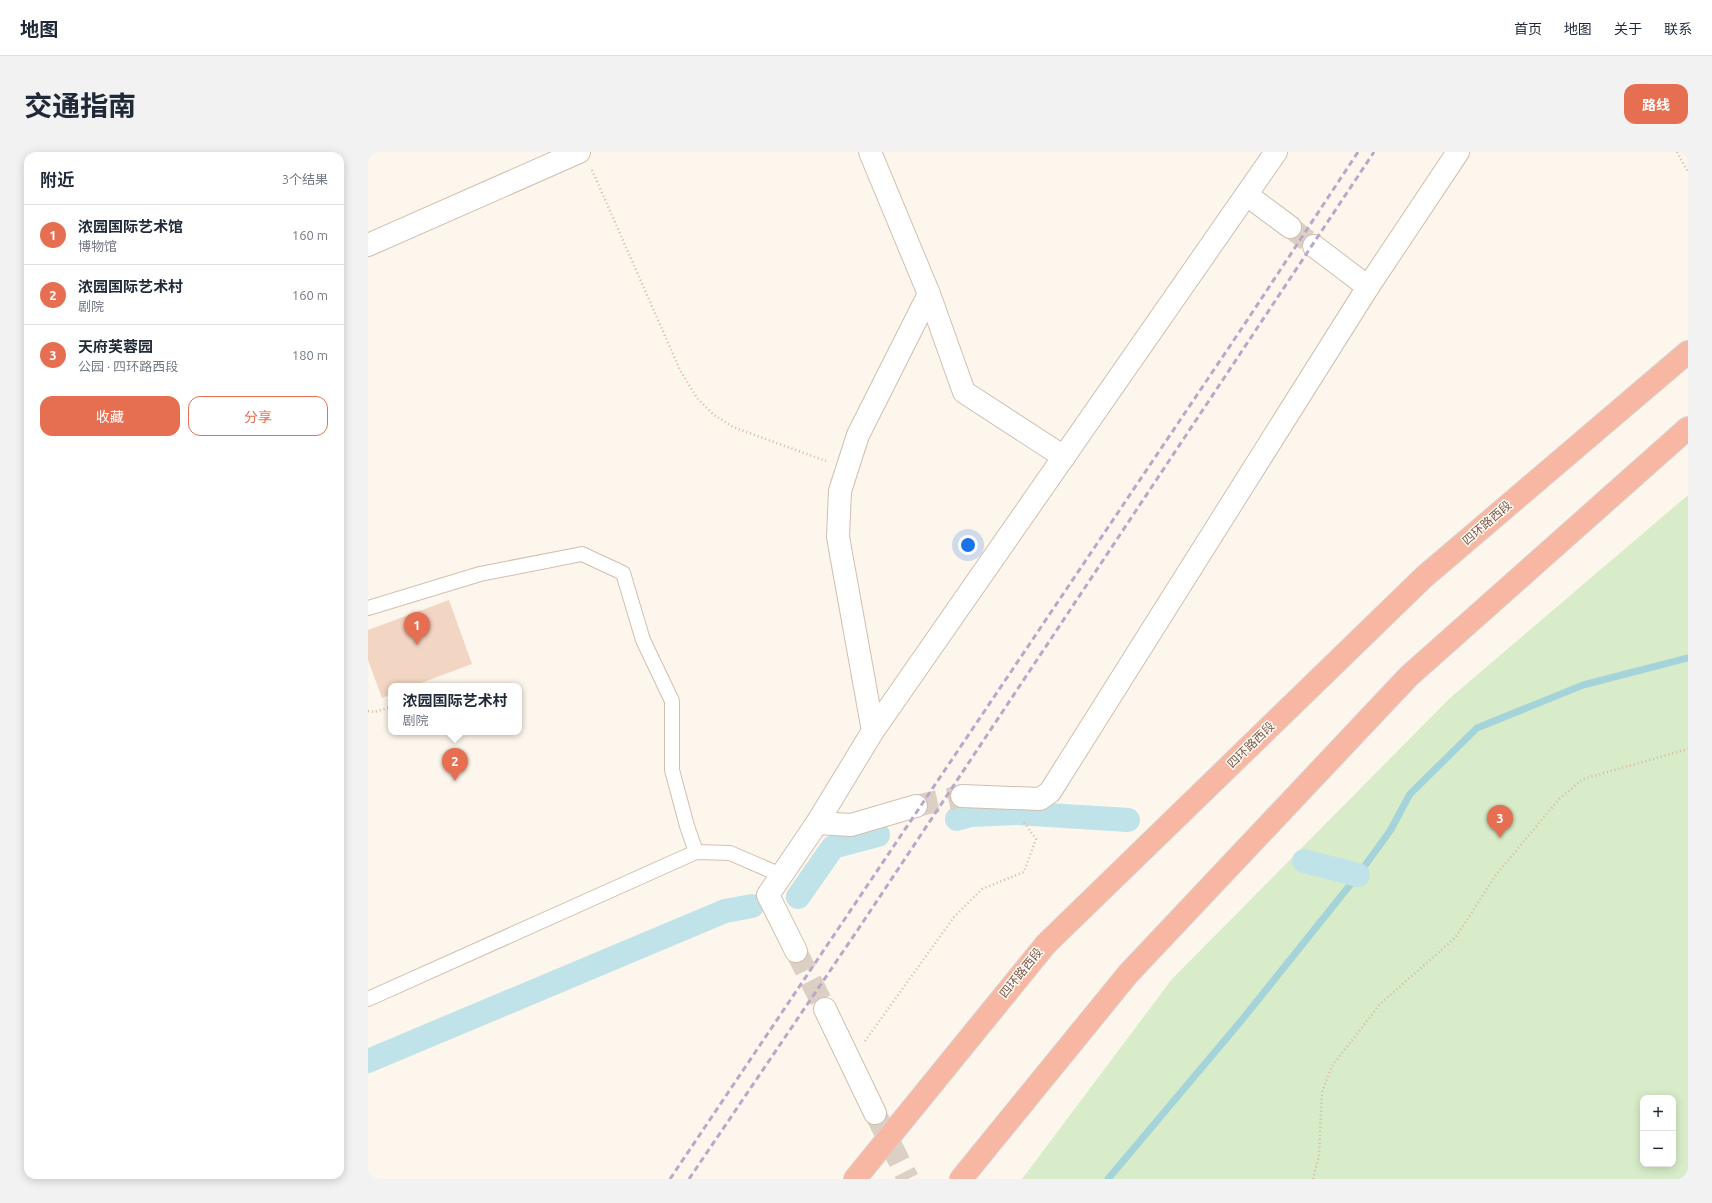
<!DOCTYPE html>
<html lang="zh">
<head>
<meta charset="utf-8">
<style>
	:root { --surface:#fff; --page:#f2f2f3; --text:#1f2937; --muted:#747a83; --line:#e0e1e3; --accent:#e76f51 }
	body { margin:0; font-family:Ubuntu,"Noto Sans SC",sans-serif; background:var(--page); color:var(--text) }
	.controls { position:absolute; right:12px; bottom:12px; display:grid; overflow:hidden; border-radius:8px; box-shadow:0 2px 10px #0003 }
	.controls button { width:36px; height:36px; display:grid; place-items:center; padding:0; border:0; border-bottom:1px solid var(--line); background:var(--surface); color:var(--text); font:20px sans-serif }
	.you { position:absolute; left:600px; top:393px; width:14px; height:14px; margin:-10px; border:3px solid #fff; border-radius:50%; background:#1a73e8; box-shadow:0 0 0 6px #1a73e833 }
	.badge { display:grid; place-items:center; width:26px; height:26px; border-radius:50%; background:var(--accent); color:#fff; font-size:13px; font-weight:700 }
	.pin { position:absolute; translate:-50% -33px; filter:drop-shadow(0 1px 2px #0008) }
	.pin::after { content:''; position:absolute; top:21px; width:14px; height:12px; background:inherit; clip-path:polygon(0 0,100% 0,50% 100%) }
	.popup { position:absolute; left:20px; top:531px; width:134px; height:52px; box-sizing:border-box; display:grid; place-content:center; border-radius:8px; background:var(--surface); filter:drop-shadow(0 1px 3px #0005); font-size:13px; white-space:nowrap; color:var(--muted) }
	.popup b { font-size:15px; color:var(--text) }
	.popup::after { content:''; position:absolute; left:50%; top:100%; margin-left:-8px; border:8px solid transparent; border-top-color:var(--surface) }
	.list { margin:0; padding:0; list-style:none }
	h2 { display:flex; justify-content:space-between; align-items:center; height:52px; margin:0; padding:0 16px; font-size:17px }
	h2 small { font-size:13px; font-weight:400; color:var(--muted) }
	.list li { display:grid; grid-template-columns:26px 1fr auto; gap:12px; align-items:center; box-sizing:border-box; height:60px; padding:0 16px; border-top:1px solid var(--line) }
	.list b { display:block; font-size:15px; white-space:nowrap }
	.list p { margin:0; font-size:13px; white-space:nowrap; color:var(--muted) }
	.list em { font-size:13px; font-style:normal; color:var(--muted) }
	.actions { display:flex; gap:8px; padding:12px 16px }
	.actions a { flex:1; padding:9px 0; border:1px solid var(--accent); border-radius:12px; text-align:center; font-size:14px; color:var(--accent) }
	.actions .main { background:var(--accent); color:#fff }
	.map { position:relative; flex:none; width:1320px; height:1027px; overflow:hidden; border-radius:12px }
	header { display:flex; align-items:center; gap:24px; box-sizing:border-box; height:56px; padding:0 20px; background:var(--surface); border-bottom:1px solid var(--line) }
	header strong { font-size:19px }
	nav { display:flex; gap:22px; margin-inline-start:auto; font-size:14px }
	.intro { display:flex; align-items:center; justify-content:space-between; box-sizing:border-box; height:96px; padding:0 24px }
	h1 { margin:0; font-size:28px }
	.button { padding:10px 18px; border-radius:12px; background:var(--accent); color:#fff; font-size:14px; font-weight:700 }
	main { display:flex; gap:24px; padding:0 24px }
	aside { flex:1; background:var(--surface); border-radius:12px; box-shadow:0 2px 10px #0003 }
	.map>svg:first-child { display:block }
	.green { fill:#d8ecc9; fill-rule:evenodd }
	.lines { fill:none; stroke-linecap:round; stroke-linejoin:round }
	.stream { stroke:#a5d3da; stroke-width:7 }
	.canal { stroke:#bfe3e8; stroke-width:24 }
	.building { fill:#f3d5c3 }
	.street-tunnel { stroke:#dcd0c4; stroke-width:22; stroke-dasharray:22 11; stroke-linecap:butt }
	.lane-casing { stroke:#d1beb0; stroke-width:16 }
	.street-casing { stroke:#d1beb0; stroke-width:24 }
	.highway-casing { stroke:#dad1cd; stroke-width:24 }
	.path { stroke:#d9b8a5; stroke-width:2.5; stroke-dasharray:1 3; stroke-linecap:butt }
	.lane { stroke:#fff; stroke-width:14 }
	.street { stroke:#fff; stroke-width:22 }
	.highway { stroke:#f7b7a3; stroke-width:22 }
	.rail { stroke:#b9a8c9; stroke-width:3; stroke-dasharray:6 4; stroke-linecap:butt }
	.labels { text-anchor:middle; stroke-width:3; stroke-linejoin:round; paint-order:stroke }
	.street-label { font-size:12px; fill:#7a5c4d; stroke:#fffaf3 }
</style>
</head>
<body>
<header>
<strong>地图</strong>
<nav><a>首页</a><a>地图</a><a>关于</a><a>联系</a></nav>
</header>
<div class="intro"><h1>交通指南</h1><a class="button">路线</a></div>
<main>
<aside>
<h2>附近<small>3个结果</small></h2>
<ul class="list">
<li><span class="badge">1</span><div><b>浓园国际艺术馆</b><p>博物馆</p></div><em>160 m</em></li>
<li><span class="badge">2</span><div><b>浓园国际艺术村</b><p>剧院</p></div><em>160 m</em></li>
<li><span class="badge">3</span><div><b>天府芙蓉园</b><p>公园 · 四环路西段</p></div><em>180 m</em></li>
</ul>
<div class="actions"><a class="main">收藏</a><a>分享</a></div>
</aside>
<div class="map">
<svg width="1320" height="1027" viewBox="0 0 1320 1027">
	<rect width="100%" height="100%" fill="#fdf6ec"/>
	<path class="green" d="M1320 343V1027H654L804 827 1082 546ZM1275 946H1305V1012H1275Z"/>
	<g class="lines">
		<path class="stream" d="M740 1027 873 869 990 723 1022 679 1042 642 1109 576 1215 533 1320 506"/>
		<g class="canal">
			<path d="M589 667 603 663 649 661 760 668"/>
			<path d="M936 709 990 723"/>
			<path d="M430 745 465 695 510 683"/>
			<path d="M0 909 357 759 384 754"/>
		</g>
	</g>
	<path class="building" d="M81 448 104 512 45 534H23V542L14 546 0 508V478Z"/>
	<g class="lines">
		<g class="street-tunnel">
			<path d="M922 75 946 94"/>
			<path d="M548 654 594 644"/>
			<path d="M428 799 457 857"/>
			<path d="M507 961 540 1027"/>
		</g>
		<defs>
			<g id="lane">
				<path d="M0 456 112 422 214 402 255 421 275 488 304 549V618L319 674 328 700"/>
				<path d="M0 847 328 700 362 701 413 723"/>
			</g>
			<g id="street">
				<path d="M502 0 561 142 490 283 472 339 470 385 505 579"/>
				<path d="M879 43 922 75"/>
				<path d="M0 93 211 0"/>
				<path d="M946 94 1000 135"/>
				<path d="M561 142 596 240 696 305"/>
				<path d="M594 644 672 647 682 640 1000 135 1090 0"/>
				<path d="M449 671 483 673 548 654"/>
				<path d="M428 799 400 743 449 671 505 579 908 0"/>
				<path d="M457 857 507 961"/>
			</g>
			<g id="highway">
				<path d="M487 1027 678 792 1056 425 1320 200"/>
				<path d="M593 1027 760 822 1041 524 1320 276"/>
			</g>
		</defs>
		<use href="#lane" class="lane-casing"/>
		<use href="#street" class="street-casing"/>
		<use href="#highway" class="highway-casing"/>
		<g class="path">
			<path d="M1309 0 1320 20"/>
			<path d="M224 18 312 218 329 246 346 263 365 275 458 309"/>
			<path d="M0 559 6 560 23 555"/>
			<path d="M497 889 586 765 614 737 656 720 668 687 655 669"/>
			<path d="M945 1027 951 1003 954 940 964 914 1012 852 1088 785 1127 724 1191 647 1215 627 1320 597"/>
		</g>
		<use href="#lane" class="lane"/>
		<use href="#street" class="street"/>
		<use href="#highway" class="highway"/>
		<g class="rail">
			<path d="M302 1027 876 173 990 0"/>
			<path d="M321 1027 491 776 1006 0"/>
		</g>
	</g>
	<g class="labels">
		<g class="street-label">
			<text transform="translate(1119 371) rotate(-41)" y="4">四环路西段</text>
			<text transform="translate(883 593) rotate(-44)" y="4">四环路西段</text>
			<text transform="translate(653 821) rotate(-51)" y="4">四环路西段</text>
		</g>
	</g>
</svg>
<div class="controls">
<button>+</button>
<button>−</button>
</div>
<div class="you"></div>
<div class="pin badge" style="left:49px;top:493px">1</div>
<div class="pin badge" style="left:87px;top:629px">2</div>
<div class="popup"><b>浓园国际艺术村</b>剧院</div>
<div class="pin badge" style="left:1132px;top:686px">3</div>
</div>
</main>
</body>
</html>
